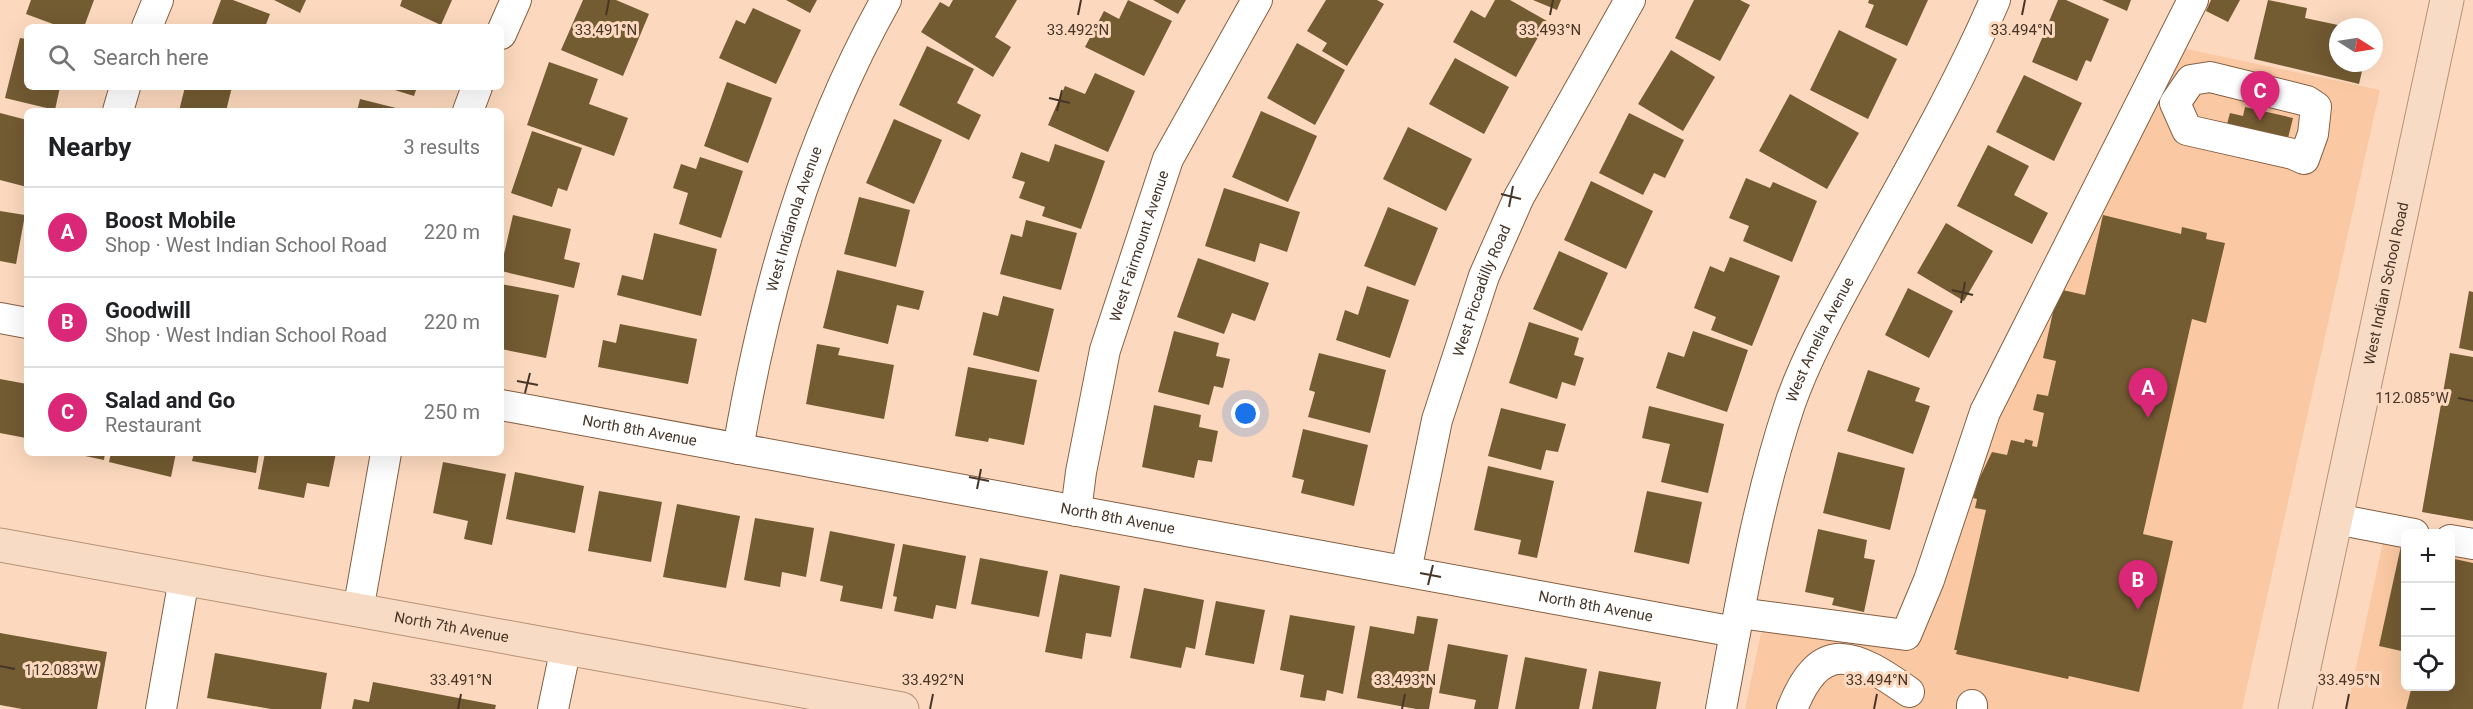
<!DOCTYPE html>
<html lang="en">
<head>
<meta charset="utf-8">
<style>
	:root { --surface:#fff; --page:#f2f2f2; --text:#202124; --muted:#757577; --line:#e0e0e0; --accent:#db2777 }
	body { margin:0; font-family:Roboto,sans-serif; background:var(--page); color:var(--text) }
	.controls { position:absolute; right:18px; bottom:18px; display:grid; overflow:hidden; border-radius:9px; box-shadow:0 6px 24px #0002 }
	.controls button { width:54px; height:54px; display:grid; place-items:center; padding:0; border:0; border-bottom:2px solid var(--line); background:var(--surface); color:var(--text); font:30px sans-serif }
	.compass { position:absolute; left:2329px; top:18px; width:54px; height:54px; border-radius:50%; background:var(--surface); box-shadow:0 6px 24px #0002; rotate:102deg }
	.you { position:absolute; left:1246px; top:414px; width:21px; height:21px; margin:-15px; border:4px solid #fff; border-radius:50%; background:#1a73e8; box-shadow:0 0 0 9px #1a73e833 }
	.badge { display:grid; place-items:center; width:39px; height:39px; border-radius:50%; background:var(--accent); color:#fff; font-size:20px; font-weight:700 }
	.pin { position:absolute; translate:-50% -50px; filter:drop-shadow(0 2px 3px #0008) }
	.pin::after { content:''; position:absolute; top:32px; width:21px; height:18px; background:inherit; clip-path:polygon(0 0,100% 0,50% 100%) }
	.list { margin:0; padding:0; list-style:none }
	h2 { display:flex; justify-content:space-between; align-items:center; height:78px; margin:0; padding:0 24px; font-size:26px }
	h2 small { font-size:20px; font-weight:400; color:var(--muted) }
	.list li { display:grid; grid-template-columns:39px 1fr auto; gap:18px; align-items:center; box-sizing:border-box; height:90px; padding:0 24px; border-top:2px solid var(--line) }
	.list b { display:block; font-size:22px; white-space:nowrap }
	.list p { margin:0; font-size:20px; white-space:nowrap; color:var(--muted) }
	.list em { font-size:20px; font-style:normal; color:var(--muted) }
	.icon { flex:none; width:33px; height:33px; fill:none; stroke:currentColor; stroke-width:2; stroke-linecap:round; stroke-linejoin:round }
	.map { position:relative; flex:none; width:2473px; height:709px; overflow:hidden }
	.search { position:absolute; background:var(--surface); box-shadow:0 6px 24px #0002; left:24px; top:24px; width:480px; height:66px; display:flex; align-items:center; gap:15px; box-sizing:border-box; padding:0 21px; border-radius:9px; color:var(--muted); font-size:22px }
	.panel { position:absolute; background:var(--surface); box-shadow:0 6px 24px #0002; left:24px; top:108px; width:480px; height:348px; border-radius:9px }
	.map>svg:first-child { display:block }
	.built { fill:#fac9a3 }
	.building { fill:#735b32 }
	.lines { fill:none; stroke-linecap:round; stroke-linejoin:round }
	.minor-casing { stroke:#855f42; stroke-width:32 }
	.major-casing { stroke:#b79274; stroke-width:35 }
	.minor { stroke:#fff; stroke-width:30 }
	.major { stroke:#f8dbc4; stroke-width:33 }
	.ticks { fill:none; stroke:#473628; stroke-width:2 }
	.labels { text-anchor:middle; stroke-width:6; stroke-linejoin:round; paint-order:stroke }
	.street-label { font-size:15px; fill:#473628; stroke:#fcd9be }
	.ticks-label { font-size:15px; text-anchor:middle; fill:#473628; stroke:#fcd9be; stroke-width:6; stroke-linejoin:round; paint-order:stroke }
</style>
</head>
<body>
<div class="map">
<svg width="2473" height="709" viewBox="0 0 2473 709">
	<rect width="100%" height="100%" fill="#fcd9be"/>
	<g class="built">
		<path d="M2182 48 2380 90 2242 709H1745L1763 623 1916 650 1994 413Z"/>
		<path d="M2385 533 2405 537 2406 686H2450L2451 547 2473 552V709H2347Z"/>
	</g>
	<g class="building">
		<path d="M31 0H94L84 27H61L26 14Z"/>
		<path d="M221 0H233L270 14 265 27H211Z"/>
		<path d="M274 0H306L300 13Z"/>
		<path d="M402 0H452L441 25 400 6Z"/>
		<path d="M583 0H616L649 14 623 76 561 50Z"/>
		<path d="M786 0H817L810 13Z"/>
		<path d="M953 0H1017L995 37 1011 47 993 77 921 32 940 2 949 7Z"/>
		<path d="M1128 0 1172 21 1144 76 1085 47 1104 11 1119 19Z"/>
		<path d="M1153 0H1186L1178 14Z"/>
		<path d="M1326 0H1377L1384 4 1347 66 1322 51 1327 43 1307 31Z"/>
		<path d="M1495 0H1510L1547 21 1516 77 1453 42 1471 10 1485 18Z"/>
		<path d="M1533 0H1561L1557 10Z"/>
		<path d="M1694 0H1740L1750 5 1720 61 1675 38Z"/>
		<path d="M1869 0H1928L1907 46 1865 27 1874 5 1868 3Z"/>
		<path d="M2058 0H2066L2109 19 2091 62 2086 60 2077 81 2032 62Z"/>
		<path d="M2102 0H2131L2127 11Z"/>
		<path d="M2211 0H2240L2228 22 2206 11Z"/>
		<path d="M2268 0 2307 8 2305 18 2338 25V63H2364L2359 84 2254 59Z"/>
		<path d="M753 8 801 30 776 84 719 58 736 20 745 24Z"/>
		<path d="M1839 30 1897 59 1868 119 1810 90Z"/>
		<path d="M20 38 27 39V87H60L55 110 5 98Z"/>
		<path d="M1297 43 1345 70 1315 125 1267 98Z"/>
		<path d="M927 46 974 69 957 103 981 115 969 140 899 105Z"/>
		<path d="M1671 50 1715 77 1683 131 1638 104Z"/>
		<path d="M1455 58 1509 87 1484 134 1429 104Z"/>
		<path d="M549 62 598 79 589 104 628 118 614 156 527 125Z"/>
		<path d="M1095 73 1135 91 1108 152 1048 125 1065 86 1085 94Z"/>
		<path d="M2024 75 2082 103 2054 161 1996 132Z"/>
		<path d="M727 82 772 98 748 163 704 146Z"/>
		<path d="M185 87H232L226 111H179Z"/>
		<path d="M385 87H417L414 96Z"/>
		<path d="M1790 94 1859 133 1827 189 1759 151Z"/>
		<path d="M360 99 404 110V111H357Z"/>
		<path d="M2245 107 2293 118 2288 138 2227 124 2230 113 2243 116Z"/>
		<path d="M1261 111 1317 136 1288 202 1232 177Z"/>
		<path d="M0 113 27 120V187L0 180Z"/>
		<path d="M1629 113 1684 140 1665 178 1654 173 1643 195 1599 173Z"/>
		<path d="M894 119 942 140 914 204 866 183Z"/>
		<path d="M1408 127 1472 159 1446 211 1383 179Z"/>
		<path d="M532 131 582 148 567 191 558 188 552 207 511 193Z"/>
		<path d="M1055 144 1105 161 1081 229 1042 216 1045 207 1019 198 1025 182 1012 178 1021 152 1049 162Z"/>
		<path d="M1988 145 2029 166 2014 195 2048 213 2032 244 1957 206Z"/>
		<path d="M700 157 743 171 721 238 679 224 688 193 673 188 681 164 696 169Z"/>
		<path d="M1746 178 1770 188 1773 182 1817 201 1792 262 1743 241 1749 226 1729 218Z"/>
		<path d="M1591 181 1653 211 1626 269 1564 240Z"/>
		<path d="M1224 188 1300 212 1287 252 1260 243 1255 262 1205 246Z"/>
		<path d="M859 197 910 210 896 267 844 254Z"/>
		<path d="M1388 207 1438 228 1415 286 1364 266Z"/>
		<path d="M0 211 25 215 16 264 0 261Z"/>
		<path d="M513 215 571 229 564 259 580 263 574 288 501 271V253L504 254Z"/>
		<path d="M2103 215 2181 234 2182 227 2207 233 2206 239 2225 243 2206 323 2192 319 2143 534 2173 541 2139 692 2069 676 2068 679 1956 654 1957 650H1954L1986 510 1975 508 1977 499 1973 498 1979 479 1992 452 2007 455 2011 440 2024 443 2025 439 2033 441 2032 446 2037 447 2044 413 2033 410 2037 394 2048 396 2056 361 2043 358 2058 289 2085 295Z"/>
		<path d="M1026 220 1077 233 1061 290 1000 274 1011 234 1022 237Z"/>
		<path d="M1946 223 1993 251 1964 301 1917 273Z"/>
		<path d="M654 233 717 249 701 316 617 295 622 275 643 280Z"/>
		<path d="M1559 251 1608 273 1582 331 1533 309Z"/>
		<path d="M1730 257 1780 276 1752 346 1711 330 1716 317 1694 308 1710 266 1724 272Z"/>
		<path d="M1198 258 1269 283 1255 321 1232 313 1224 334 1177 317Z"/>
		<path d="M837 270 924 291 919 310 897 305 888 344 823 328Z"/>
		<path d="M501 284 559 295 546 358 501 349Z"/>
		<path d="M1367 286 1409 300 1390 358 1336 340 1345 310 1358 315Z"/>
		<path d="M1908 288 1953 311 1929 358 1885 335Z"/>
		<path d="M2469 291 2473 292V351L2459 348Z"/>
		<path d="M1003 296 1054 309 1039 372 973 355 983 312 998 316Z"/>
		<path d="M1529 322 1579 338 1574 355 1584 358 1575 386 1562 382 1557 399 1509 383Z"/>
		<path d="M620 324 697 339 688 384 598 367 603 340 616 343Z"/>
		<path d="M1174 331 1219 343 1216 356 1230 359 1223 388 1214 386 1209 405 1158 392Z"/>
		<path d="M1693 331 1748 350 1727 412 1656 388 1668 352 1684 357Z"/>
		<path d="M817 344 840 348 838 355 894 365 884 419 806 404Z"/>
		<path d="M1319 353 1386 370 1370 433 1308 417 1315 392 1309 390Z"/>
		<path d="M2450 353 2473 357V521L2422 512Z"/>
		<path d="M968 367 1037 380 1024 445 989 438 988 442 955 436Z"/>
		<path d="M1868 370 1920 388 1915 401 1930 406 1913 454 1847 431Z"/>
		<path d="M0 379 27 384 26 438 0 433Z"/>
		<path d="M1154 405 1201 415 1199 427 1218 431 1212 462 1198 460 1194 478 1142 467Z"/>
		<path d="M1649 406 1724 424 1708 493 1661 482 1670 444 1642 438Z"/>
		<path d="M1501 408 1566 424 1558 452 1546 450 1541 470 1488 456Z"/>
		<path d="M1303 429 1368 445 1354 506 1301 493 1304 480 1292 477Z"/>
		<path d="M1838 452 1905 468 1890 530 1823 513Z"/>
		<path d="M71 453H105L104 460Z"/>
		<path d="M111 453H176L171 477 109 462Z"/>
		<path d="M194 453H259L256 473 192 461Z"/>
		<path d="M265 453H336L329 487 307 483 304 498 258 489Z"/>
		<path d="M443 462 506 474 492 545 464 539 468 521 433 513Z"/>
		<path d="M1488 466 1554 481 1537 558 1518 554 1521 540 1474 530Z"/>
		<path d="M515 472 584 486 575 533 506 519Z"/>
		<path d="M599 491 662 502 651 562 588 551Z"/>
		<path d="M1647 491 1702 502 1689 564 1634 552Z"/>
		<path d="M677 504 740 516 726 588 663 577Z"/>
		<path d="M755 518 814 528 806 577 782 572 780 587 744 580Z"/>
		<path d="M1818 529 1867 540 1864 558 1875 560 1864 612 1832 605 1834 598 1805 592Z"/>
		<path d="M830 531 895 544 882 609 840 601 843 586 820 581Z"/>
		<path d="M903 544 966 556 956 609 936 605 933 619 894 611 897 597 893 596Z"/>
		<path d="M2401 546 2406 548V652L2379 646Z"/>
		<path d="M980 558 1048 571 1039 617 971 604Z"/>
		<path d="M2450 558 2473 563V709H2406L2412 686H2450Z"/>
		<path d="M1060 574 1120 586 1111 637 1086 633 1082 659 1045 652Z"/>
		<path d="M1144 588 1204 600 1195 649 1186 647 1181 668 1130 658Z"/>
		<path d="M1216 601 1265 610 1254 664 1205 655Z"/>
		<path d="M1290 615 1355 626 1343 694 1327 690 1325 701 1300 697 1304 675 1280 670Z"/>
		<path d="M1417 616 1438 619 1428 673 1435 675 1429 709H1416L1357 698 1370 626 1414 634Z"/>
		<path d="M0 633 107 652 97 709H22L0 705Z"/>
		<path d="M1448 644 1508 655 1498 709H1474L1476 700 1439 693Z"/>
		<path d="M215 653 327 673 321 709H271L207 698Z"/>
		<path d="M1525 657 1587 669 1579 709H1515Z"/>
		<path d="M1599 671 1661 682 1656 709H1592Z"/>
		<path d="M373 682 496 705 495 709H352L354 699 369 702Z"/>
	</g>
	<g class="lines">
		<defs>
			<g id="minor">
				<path d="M147 27 158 0"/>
				<path d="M501 34 516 0"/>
				<path d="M2210 77 2307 101 2316 107 2313 134 2304 159 2293 154 2187 130 2175 103 2191 80Z"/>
				<path d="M118 111 125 87"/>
				<path d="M468 111 477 87"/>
				<path d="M0 318 27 323"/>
				<path id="s1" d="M501 405 1735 632"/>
				<path id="s2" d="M738 449C765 292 807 141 886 0"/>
				<path id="s3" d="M1076 511 1081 472 1105 350 1168 159 1257 0"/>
				<path d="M2336 519 2414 534"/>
				<path d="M2450 540 2473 544"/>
				<path id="s4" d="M1406 571 1437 420 1484 276 1519 197 1630 0"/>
				<path d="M358 611 386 453"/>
				<path d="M1739 613 1906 635 1929 580 1985 412 2193 0"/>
				<path d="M161 709 184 579"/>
				<path d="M553 709 566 647"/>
				<path id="s5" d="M1721 709C1740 607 1757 502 1790 404 1808 352 1840 297 1866 249 1911 167 1958 86 1995 0"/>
				<path d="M1792 709C1821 636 1855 654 1909 692"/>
				<path d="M1972 709V705"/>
			</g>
			<g id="major">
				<path id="s6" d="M0 545 902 709"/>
				<path id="s7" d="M2295 709 2447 0"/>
			</g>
		</defs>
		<use href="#minor" class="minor-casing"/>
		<use href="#major" class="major-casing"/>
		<use href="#minor" class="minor"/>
		<use href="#major" class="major"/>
	</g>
	<path class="ticks" d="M606 15 609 0M1078 15 1081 0M1550 15 1553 0M2022 15 2025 0M1049 98 1070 103M1057 111 1062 90M1501 194 1521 199M1509 207 1513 186M1952 290 1973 295M1961 303 1965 282M517 381 538 385M525 393 530 373M2458 398 2473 401M969 477 989 481M977 489 981 469M1420 573 1441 577M1428 585 1433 565M0 666 15 669M458 709 461 694M930 709 933 694M1402 709 1405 694M1874 709 1877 694M2346 709 2349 694"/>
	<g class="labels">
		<g class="street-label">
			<text dy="5" stroke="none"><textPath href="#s2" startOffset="237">West Indianola Avenue</textPath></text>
			<text dy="5" stroke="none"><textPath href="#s3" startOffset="273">West Fairmount Avenue</textPath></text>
			<text dy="5" stroke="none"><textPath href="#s7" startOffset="435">West Indian School Road</textPath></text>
			<text dy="5" stroke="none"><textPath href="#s4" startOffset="291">West Piccadilly Road</textPath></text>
			<text dy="5" stroke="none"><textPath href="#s5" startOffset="384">West Amelia Avenue</textPath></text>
			<text dy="5" stroke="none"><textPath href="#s1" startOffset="141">North 8th Avenue</textPath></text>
			<text dy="5" stroke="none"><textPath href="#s1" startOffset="627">North 8th Avenue</textPath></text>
			<text dy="5" stroke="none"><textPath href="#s1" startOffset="1113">North 8th Avenue</textPath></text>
			<text dy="5" stroke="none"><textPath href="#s6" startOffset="459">North 7th Avenue</textPath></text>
		</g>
	</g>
	<g class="ticks-label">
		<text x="606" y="35">33.491°N</text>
		<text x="1078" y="35">33.492°N</text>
		<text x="1550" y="35">33.493°N</text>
		<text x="2022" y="35">33.494°N</text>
		<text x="2412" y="403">112.085°W</text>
		<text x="61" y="675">112.083°W</text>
		<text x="461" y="685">33.491°N</text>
		<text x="933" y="685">33.492°N</text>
		<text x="1405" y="685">33.493°N</text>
		<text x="1877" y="685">33.494°N</text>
		<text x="2349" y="685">33.495°N</text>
	</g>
</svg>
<div class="controls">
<button>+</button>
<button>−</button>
<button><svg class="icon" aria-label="locate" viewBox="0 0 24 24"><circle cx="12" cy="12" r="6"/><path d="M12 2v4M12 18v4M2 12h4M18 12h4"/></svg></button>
</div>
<svg class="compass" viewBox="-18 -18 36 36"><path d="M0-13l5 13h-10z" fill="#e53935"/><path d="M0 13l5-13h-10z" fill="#757577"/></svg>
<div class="you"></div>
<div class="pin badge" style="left:2148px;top:418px">A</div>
<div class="pin badge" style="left:2138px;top:610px">B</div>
<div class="pin badge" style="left:2260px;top:121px">C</div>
<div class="search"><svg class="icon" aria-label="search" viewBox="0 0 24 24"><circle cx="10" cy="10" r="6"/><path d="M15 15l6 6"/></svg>Search here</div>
<section class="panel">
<h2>Nearby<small>3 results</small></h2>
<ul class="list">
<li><span class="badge">A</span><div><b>Boost Mobile</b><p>Shop · West Indian School Road</p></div><em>220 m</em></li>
<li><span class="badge">B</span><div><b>Goodwill</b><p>Shop · West Indian School Road</p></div><em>220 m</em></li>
<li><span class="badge">C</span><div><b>Salad and Go</b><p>Restaurant</p></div><em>250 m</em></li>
</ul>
</section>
</div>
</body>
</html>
